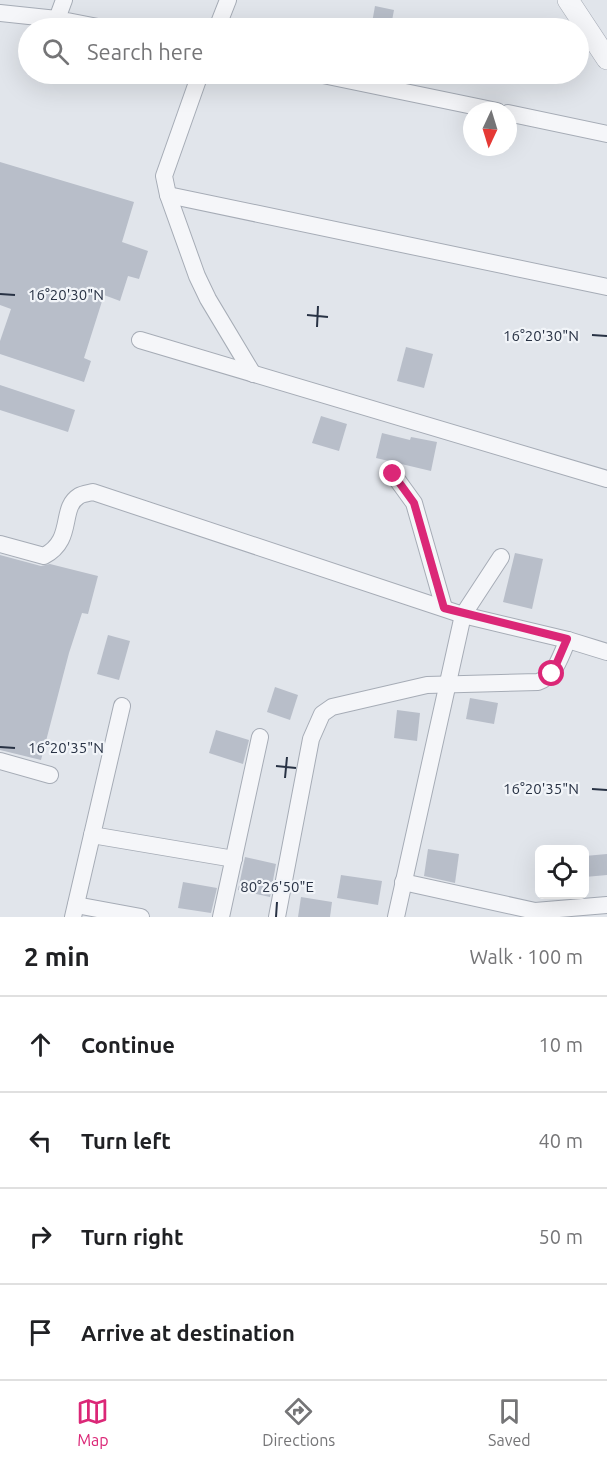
<!DOCTYPE html>
<html lang="en">
<head>
<meta charset="utf-8">
<style>
	:root { --surface:#fff; --page:#f6f6f6; --text:#202124; --muted:#757577; --line:#e0e0e0; --accent:#db2777 }
	body { margin:0; font-family:Ubuntu,sans-serif; background:var(--page); color:var(--text) }
	.controls { position:absolute; right:18px; bottom:18px; display:grid; overflow:hidden; border-radius:9px; box-shadow:0 6px 24px #0002 }
	.controls button { width:54px; height:54px; display:grid; place-items:center; padding:0; border:0; border-bottom:2px solid var(--line); background:var(--surface); color:var(--text); font:30px sans-serif }
	.compass { position:absolute; left:463px; top:102px; width:54px; height:54px; border-radius:50%; background:var(--surface); box-shadow:0 6px 24px #0002; rotate:184deg }
	.stop { position:absolute; width:18px; height:18px; margin:-14px; border:4px solid #db2777; border-radius:50%; background:#fff }
	.stop.end { background:#db2777; border-color:#fff; box-shadow:0 2px 6px #0008 }
	.list { margin:0; padding:0; list-style:none }
	h2 { display:flex; justify-content:space-between; align-items:center; height:78px; margin:0; padding:0 24px; font-size:26px }
	h2 small { font-size:20px; font-weight:400; color:var(--muted) }
	.list li { display:grid; grid-template-columns:39px 1fr auto; gap:18px; align-items:center; box-sizing:border-box; height:96px; padding:0 24px; border-top:2px solid var(--line) }
	.list b { display:block; font-size:22px; white-space:nowrap }
	.list em { font-size:20px; font-style:normal; color:var(--muted) }
	.icon { flex:none; width:33px; height:33px; fill:none; stroke:currentColor; stroke-width:2; stroke-linecap:round; stroke-linejoin:round }
	.map { position:relative; flex:none; width:607px; height:917px; overflow:hidden }
	.search { position:absolute; background:var(--surface); box-shadow:0 6px 24px #0002; left:18px; right:18px; top:18px; height:66px; display:flex; align-items:center; gap:15px; box-sizing:border-box; padding:0 21px; border-radius:33px; color:var(--muted); font-size:22px }
	.sheet { height:462px; background:var(--surface) }
	nav { display:flex; justify-content:space-around; align-items:center; box-sizing:border-box; height:84px; border-top:2px solid var(--line); background:var(--surface); font-size:16px; color:var(--muted) }
	nav a { display:grid; justify-items:center; gap:3px }
	nav .on { color:var(--accent) }
	.map>svg:first-child { display:block }
	.building { fill:#b8bec9 }
	.lines { fill:none; stroke-linecap:round; stroke-linejoin:round }
	.minor-casing { stroke:#a6acb6; stroke-width:18 }
	.tertiary-casing { stroke:#a6acb6; stroke-width:22 }
	.minor { stroke:#f5f6f9; stroke-width:16 }
	.tertiary { stroke:#f5f6f9; stroke-width:21 }
	.route { stroke:#db2777; stroke-width:8 }
	.ticks { fill:none; stroke:#283244; stroke-width:2 }
	.ticks-label { font-size:15px; text-anchor:middle; fill:#283244; stroke:#f1f4f8; stroke-width:4.5; stroke-linejoin:round; paint-order:stroke }
</style>
</head>
<body>
<div class="map">
<svg width="607" height="917" viewBox="0 0 607 917">
	<rect width="100%" height="100%" fill="#e1e5eb"/>
	<g class="building">
		<path d="M375 6 394 10 391 26 372 23Z"/>
		<path d="M0 162 134 202 122 242 148 251 139 279 128 276 120 301 104 295 84 358 91 361 84 382 0 354V341L11 309 0 305Z"/>
		<path d="M406 347 433 354 424 388 397 381Z"/>
		<path d="M0 385 75 410 68 432 0 410Z"/>
		<path d="M321 416 347 424 339 451 312 443Z"/>
		<path d="M382 433 410 440 411 437 437 442 431 471 376 458Z"/>
		<path d="M515 553 543 559 532 609 503 602Z"/>
		<path d="M0 555 41 566 50 564 98 576 88 614 82 613 69 653 41 760 0 750Z"/>
		<path d="M108 635 130 641 119 680 97 674Z"/>
		<path d="M275 687 298 695 290 720 267 712Z"/>
		<path d="M470 698 498 703 494 724 466 719Z"/>
		<path d="M397 710 420 713 417 741 394 738Z"/>
		<path d="M216 730 249 740 243 764 209 753Z"/>
		<path d="M428 849 459 854 455 883 424 876Z"/>
		<path d="M607 854V875L585 877V856Z"/>
		<path d="M245 857 276 864 270 897 238 890Z"/>
		<path d="M341 875 382 881 378 905 337 898Z"/>
		<path d="M183 882 217 888 211 913 178 908Z"/>
		<path d="M301 897 332 902 330 917H298Z"/>
	</g>
	<g class="lines">
		<defs>
			<g id="minor">
				<path d="M64 0 57 19 103 28"/>
				<path d="M0 13 57 19"/>
				<path d="M217 28 228 0"/>
				<path d="M200 74 164 176 168 195 197 276 208 299 253 374"/>
				<path d="M318 74 497 111"/>
				<path d="M508 113 607 134"/>
				<path d="M168 195 607 287"/>
				<path d="M140 340 607 479"/>
				<path d="M393 474 414 503 444 608"/>
				<path d="M0 544 44 556C75 540 59 508 79 496 82 494 89 493 93 492L463 615 568 640 607 652"/>
				<path d="M0 761 50 775"/>
				<path d="M92 835 234 859"/>
				<path d="M403 882 535 911 607 905"/>
				<path d="M76 905 141 917"/>
				<path d="M73 917 122 706"/>
				<path d="M221 917 260 737"/>
				<path d="M277 917 311 739 322 714 332 707 427 685 538 682C556 676 560 656 568 640"/>
				<path d="M396 917 463 615 501 557"/>
			</g>
			<path id="tertiary" d="M568 0 607 59"/>
		</defs>
		<use href="#minor" class="minor-casing"/>
		<use href="#tertiary" class="tertiary-casing"/>
		<use href="#minor" class="minor"/>
		<use href="#tertiary" class="tertiary"/>
	</g>
	<g class="lines">
		<path class="route" d="M393 474 414 503 444 608 567 639 552 674"/>
	</g>
	<path class="ticks" d="M0 294 15 295M307 315 328 317M317 327 318 306M592 335 607 336M0 747 15 748M276 766 296 768M285 778 287 757M592 789 607 790M276 917 277 902"/>
	<g class="ticks-label">
		<text x="66" y="300">16°20'30"N</text>
		<text x="541" y="341">16°20'30"N</text>
		<text x="66" y="753">16°20'35"N</text>
		<text x="541" y="794">16°20'35"N</text>
		<text x="277" y="892">80°26'50"E</text>
	</g>
</svg>
<div class="controls">
<button><svg class="icon" aria-label="locate" viewBox="0 0 24 24"><circle cx="12" cy="12" r="6"/><path d="M12 2v4M12 18v4M2 12h4M18 12h4"/></svg></button>
</div>
<svg class="compass" viewBox="-18 -18 36 36"><path d="M0-13l5 13h-10z" fill="#e53935"/><path d="M0 13l5-13h-10z" fill="#757577"/></svg>
<div class="stop" style="left:552px;top:674px"></div>
<div class="stop end" style="left:393px;top:474px"></div>
<div class="search"><svg class="icon" aria-label="search" viewBox="0 0 24 24"><circle cx="10" cy="10" r="6"/><path d="M15 15l6 6"/></svg>Search here</div>
</div>
<section class="sheet">
<h2>2 min<small>Walk · 100 m</small></h2>
<ul class="list">
<li><svg class="icon" aria-label="ahead" viewBox="0 0 24 24"><path d="M12 20V5M6 11l6-6 6 6"/></svg><div><b>Continue</b></div><em>10 m</em></li>
<li><svg class="icon" aria-label="left" viewBox="0 0 24 24"><path d="M17 20v-9H6M10 6l-5 5 5 5"/></svg><div><b>Turn left</b></div><em>40 m</em></li>
<li><svg class="icon" aria-label="right" viewBox="0 0 24 24"><path d="M7 20v-9h11M14 6l5 5-5 5"/></svg><div><b>Turn right</b></div><em>50 m</em></li>
<li><svg class="icon" aria-label="arrive" viewBox="0 0 24 24"><path d="M6 21V4h12l-3 4 3 4H6"/></svg><div><b>Arrive at destination</b></div></li>
</ul>
</section>
<nav>
<a class="on"><svg class="icon" aria-label="map" viewBox="0 0 24 24"><path d="M3 6l6-2 6 2 6-2v14l-6 2-6-2-6 2zM9 4v14M15 6v14"/></svg>Map</a>
<a><svg class="icon" aria-label="directions" viewBox="0 0 24 24"><path d="M12 3l9 9-9 9-9-9zM9 14v-3h6M13 9l2 2-2 2"/></svg>Directions</a>
<a><svg class="icon" aria-label="saved" viewBox="0 0 24 24"><path d="M7 4h10v16l-5-4-5 4z"/></svg>Saved</a>
</nav>
</body>
</html>
